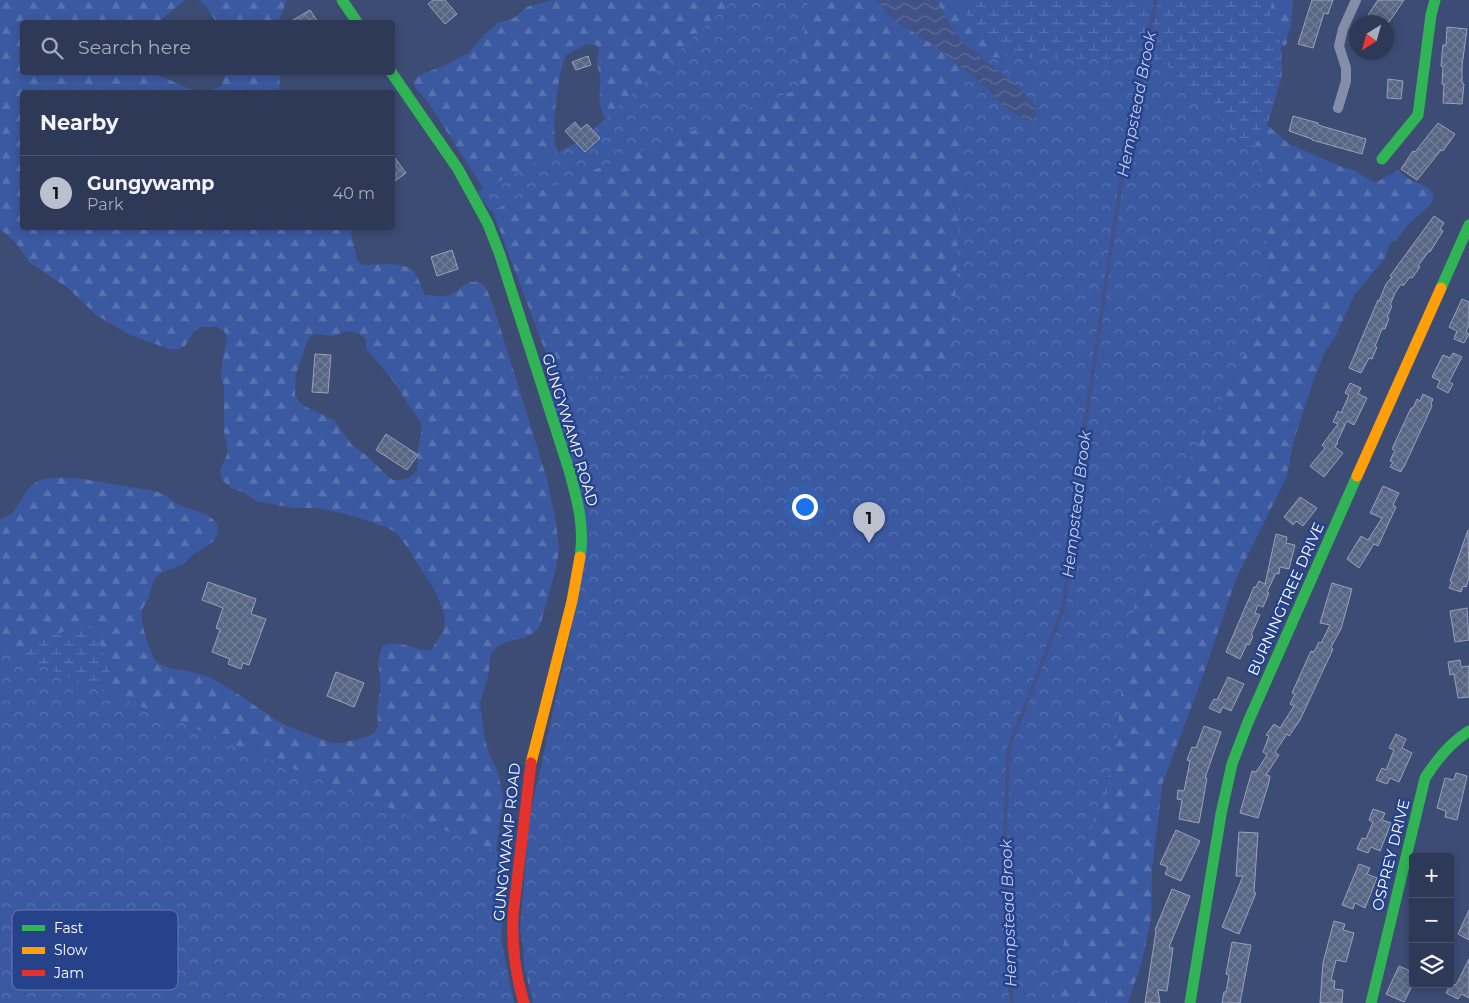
<!DOCTYPE html>
<html lang="en">
<head>
<meta charset="utf-8">
<style>
	:root { --surface:#2e3957; --page:#36405d; --text:#f1f3f6; --muted:#a7acba; --line:#49536d; --accent:#bbc0ce }
	body { margin:0; font-family:Montserrat,sans-serif; background:var(--page); color:var(--text) }
	.controls { position:absolute; right:15px; bottom:15px; display:grid; overflow:hidden; border-radius:5px; box-shadow:0 2px 8px #0003 }
	.controls button { width:45px; height:45px; display:grid; place-items:center; padding:0; border:0; border-bottom:1px solid var(--line); background:var(--surface); color:var(--text); font:25px sans-serif }
	.compass { position:absolute; left:1349px; top:15px; width:45px; height:45px; border-radius:50%; background:var(--surface); box-shadow:0 2px 8px #0003; rotate:217deg }
	.you { position:absolute; left:804px; top:506px; width:18px; height:18px; margin:-12px; border:4px solid #fff; border-radius:50%; background:#1a73e8; box-shadow:0 0 0 8px #1a73e833 }
	.badge { display:grid; place-items:center; width:32px; height:32px; border-radius:50%; background:var(--accent); color:#111; font-size:16px; font-weight:700 }
	.pin { position:absolute; translate:-50% -41px; filter:drop-shadow(0 1px 2px #0008) }
	.pin::after { content:''; position:absolute; top:26px; width:18px; height:15px; background:inherit; clip-path:polygon(0 0,100% 0,50% 100%) }
	.list { margin:0; padding:0; list-style:none }
	h2 { display:flex; justify-content:space-between; align-items:center; height:65px; margin:0; padding:0 20px; font-size:21px }
	h2 small { font-size:16px; font-weight:400; color:var(--muted) }
	.list li { display:grid; grid-template-columns:32px 1fr auto; gap:15px; align-items:center; box-sizing:border-box; height:75px; padding:0 20px; border-top:1px solid var(--line) }
	.list b { display:block; font-size:19px; white-space:nowrap }
	.list p { margin:0; font-size:16px; white-space:nowrap; color:var(--muted) }
	.list em { font-size:16px; font-style:normal; color:var(--muted) }
	.icon { flex:none; width:28px; height:28px; fill:none; stroke:currentColor; stroke-width:2; stroke-linecap:round; stroke-linejoin:round }
	.map { position:relative; flex:none; width:1469px; height:1003px; overflow:hidden }
	.search { position:absolute; background:var(--surface); box-shadow:0 2px 8px #0003; left:20px; top:20px; width:375px; height:55px; display:flex; align-items:center; gap:12px; box-sizing:border-box; padding:0 18px; border-radius:5px; color:var(--muted); font-size:19px }
	.panel { position:absolute; background:var(--surface); box-shadow:0 2px 8px #0003; left:20px; top:90px; width:375px; height:140px; border-radius:5px }
	.map>svg:first-child { display:block }
	.forest { fill:url(#forest-firs); fill-rule:evenodd }
	.wetland { fill:url(#wetland-marsh) }
	.park { fill:url(#park-crowns) }
	.water { fill:url(#water-waves) }
	.lines { fill:none; stroke-linecap:round; stroke-linejoin:round }
	.stream { stroke:#405287; stroke-width:4 }
	.building { fill:url(#building-cross-hatch); stroke:#98a1b7 }
	.street { stroke:#848ea9; stroke-width:10 }
	.fast { stroke:#30b455; stroke-width:11 }
	.slow { stroke:#ff9f0a; stroke-width:11 }
	.jam { stroke:#e5322d; stroke-width:11 }
	.labels { text-anchor:middle; stroke-width:5; stroke-linejoin:round; paint-order:stroke }
	.street-label { font-size:15px; fill:#fff; stroke:#26428b }
	.water-label { font-size:16px; font-style:italic; fill:#c1cff1; stroke:#26428b }
	.key { fill:#26428b; stroke:#677bae; stroke-width:1 }
	.key-label { font-size:14px; fill:#fff }
</style>
</head>
<body>
<div class="map">
<svg width="1469" height="1003" viewBox="0 0 1469 1003">
	<defs>
		<pattern id="forest-firs" width="22" height="20" patternUnits="userSpaceOnUse" patternTransform="scale(1.25)"><rect width="22" height="20" fill="#3b59a1"/><path d="M5 1l3.5 6h-7zM16 11l3.5 6h-7z" fill="#5872af"/></pattern>
		<pattern id="wetland-marsh" width="20" height="14" patternUnits="userSpaceOnUse" patternTransform="scale(1.25)"><rect width="20" height="14" fill="#3b59a1"/><path d="M1 5h8M5 5V1M11 12h8M15 12V8" fill="none" stroke="#5872af"/></pattern>
		<pattern id="park-crowns" width="20" height="18" patternUnits="userSpaceOnUse" patternTransform="scale(1.25)"><rect width="20" height="18" fill="#3b59a1"/><path d="M2 6a3 3 0 1 1 6 0M12 15a3 3 0 1 1 6 0" fill="none" stroke="#5872af"/></pattern>
		<pattern id="water-waves" width="16" height="10" patternUnits="userSpaceOnUse" patternTransform="scale(1.25)"><rect width="16" height="10" fill="#405287"/><path d="M0 5q4-4 8 0t8 0" fill="none" stroke="#5d6c99"/></pattern>
		<pattern id="building-cross-hatch" width="8" height="8" patternUnits="userSpaceOnUse" patternTransform="scale(1.25)"><rect width="8" height="8" fill="#586584"/><path d="M0 0l8 8M0 8l8-8" fill="none" stroke="#717c96"/></pattern>
	</defs>
	<rect width="100%" height="100%" fill="#3d4c74"/>
	<g class="forest">
		<path d="M0 0H187L184 1 158 22H22V72L150 73C169 77 184 90 203 92H22V228H350L357 260 363 265C376 265 406 261 414 272 419 279 422 288 425 295 432 296 442 297 450 295 463 290 463 280 480 282L486 288 493 305 547 479 556 523 559 550 556 568 540 626C525 646 508 633 491 653L488 677 480 702 485 740 490 756 498 772 503 799 496 849 487 934 0 1003 83 691 106 680 110 673 93 628 0 659V519C24 513 21 485 42 480 68 474 98 482 124 486 135 488 147 489 158 492 167 494 174 504 184 507 195 511 224 516 217 535 213 545 202 548 194 554 189 558 186 563 180 566 170 570 161 569 154 580 151 585 151 592 149 598 147 602 143 606 142 611 139 619 150 654 156 661 164 670 193 671 206 676 232 688 253 705 276 720 293 730 314 736 332 743H341L366 737 374 733 378 727 377 710 381 686 378 662 382 646C399 638 414 651 431 650L444 630 445 621 444 613 435 591 405 544 395 532 388 528 350 515 318 508H293L256 501 243 492 231 488 222 480 220 471 228 452 224 432V386L221 378V370L227 338 224 331 217 327H200L194 332 185 346 177 349H169L130 335 96 315 68 288 30 263 16 243 0 229ZM348 331 360 334 366 339V348L368 351 392 379 408 404 420 421 422 428 418 449 417 470C412 477 400 483 391 479L366 455 352 445 334 420 306 407 299 402 295 395 296 374 307 342 312 335 316 334 333 336Z"/>
		<path d="M198 0H287L278 22H216C211 14 207 4 198 0Z"/>
		<path d="M553 0H876L892 18 936 47 988 89 986 60 966 46 955 34 936 0H958L1024 77 1114 746 1117 646 1242 170 1267 125 1289 144 1342 167 1354 170 1368 179 1375 182 1379 181 1398 170C1402 173 1406 178 1411 180 1420 184 1440 189 1431 204L1407 226 1397 239 1390 243 1385 258 1354 296 1334 339 1325 351 1313 382 1293 443 1287 476 1236 579 1200 684 1162 785 1152 870 1151 919 1141 965 1128 1003H533L524 966 522 917 590 522 553 372 485 191 428 102 416 89 413 81 420 75 446 65 468 53 485 34 498 23 514 18 527 7ZM588 44 596 45 599 48C600 53 597 55 597 60 597 65 599 71 600 76 601 101 595 103 610 126L561 154C558 151 556 148 555 144 552 123 558 75 566 55Z"/>
		<path d="M1272 0H1293L1291 26 1287 39V43L1284 46 1281 44 1270 14Z"/>
		<path d="M226 73H280L279 92H207L221 86Z"/>
	</g>
	<g class="wetland">
		<path d="M958 0H1272L1270 14 1281 44 1282 76 1267 125 1242 170 1110 558 1115 763 1106 796 1097 809 1024 77 1004 54 974 28Z"/>
		<path d="M85 625 93 628 97 635 110 673 106 680 83 691 9 653 77 626Z"/>
	</g>
	<g class="park">
		<path d="M734 0H808L798 89 490 211 477 192 582 140Z"/>
		<path d="M966 57 1162 60 1259 157 1267 249 1256 329 1222 401 1169 498 1144 560 1126 648 1115 755 1074 882 1055 994 1052 1003H534L520 930 529 820 586 562 547 377 952 371Z"/>
		<path d="M0 649 508 856 501 939 514 1003H0Z"/>
	</g>
	<path class="water" d="M876 0H936C945 15 952 33 965 45 978 57 1038 94 1036 114 1035 116 1034 118 1033 121H1028L1013 113 999 102 988 89 936 47 892 18Z"/>
	<g class="lines">
		<path class="stream" d="M1012 1003 1008 969 1005 823 1009 748 1064 606 1080 458 1125 155 1156 0"/>
	</g>
	<g class="building">
		<path d="M433 0H445L457 14 445 24 428 4Z"/>
		<path d="M1312 0H1333L1328 14 1324 13 1313 48 1298 44Z"/>
		<path d="M1378 0H1404L1389 22H1366L1370 16 1368 15Z"/>
		<path d="M310 10 318 22H290Z"/>
		<path d="M1447 27 1467 29 1462 66V83L1464 84 1462 104 1443 103 1444 85 1442 84 1443 66H1441L1443 45H1446Z"/>
		<path d="M588 56 591 65 576 70 572 62Z"/>
		<path d="M1388 79 1403 81 1401 99 1387 98Z"/>
		<path d="M1293 116 1318 123V125L1366 139 1362 154 1312 140V139L1289 131Z"/>
		<path d="M575 122 581 129 587 124 600 138 585 152 565 131Z"/>
		<path d="M1438 123 1455 134 1443 151 1441 150 1417 180 1401 169 1413 151 1415 152Z"/>
		<path d="M392 154 406 173 392 183Z"/>
		<path d="M1434 216 1444 223 1440 229 1443 231 1430 252 1429 251 1418 266 1420 267 1412 278 1410 277 1403 286 1401 284 1395 293 1390 305 1392 306 1387 317 1389 318 1385 329H1382L1375 346 1377 347 1372 359 1369 358 1361 373 1349 368 1378 300 1379 301 1386 284 1392 277 1390 276Z"/>
		<path d="M452 250 458 269 437 276 431 257Z"/>
		<path d="M1462 299 1469 302V324L1466 332 1469 334 1464 343 1454 339 1457 331 1449 327Z"/>
		<path d="M1453 353 1462 357 1449 382 1453 384 1448 393 1437 387 1440 381 1432 377 1443 355 1450 358Z"/>
		<path d="M315 354 331 355 328 393 312 392Z"/>
		<path d="M1350 383 1361 388 1358 394 1367 398 1354 425 1347 421 1337 442 1338 443 1335 447 1343 453 1324 477 1310 466 1325 448 1322 445 1338 424 1333 422 1338 411 1341 413 1349 395 1345 393Z"/>
		<path d="M1423 394 1433 399 1431 404 1432 406 1404 467H1403L1401 472 1390 467 1393 462 1390 461 1395 450 1392 449 1411 408H1413L1417 399 1420 401Z"/>
		<path d="M386 434 418 455 407 470 376 450Z"/>
		<path d="M1383 486 1399 493 1393 505 1396 507 1378 546 1374 544 1359 568 1347 559 1361 536 1368 540 1382 518 1370 513Z"/>
		<path d="M1300 497 1317 508 1303 526 1296 521 1293 525 1284 517Z"/>
		<path d="M1468 530 1469 578 1466 587 1463 586 1461 592 1449 588 1452 582 1450 581Z"/>
		<path d="M1276 534 1287 537 1286 543 1295 545 1289 569 1280 567 1279 574 1276 573 1267 592 1269 593 1263 607 1258 605 1255 613 1260 615 1251 635 1253 636 1249 645 1247 644 1240 659 1226 652 1254 587H1256L1259 581 1265 584Z"/>
		<path d="M208 582 256 599 251 614 266 619 249 665 243 663 241 669 228 664 230 659 212 652 220 630 216 628 223 608 202 600Z"/>
		<path d="M1332 583 1352 589 1341 629 1331 647 1333 649 1300 720 1289 736 1287 734 1275 752 1279 755 1266 775 1270 776 1269 782 1258 818 1240 813 1252 771 1256 772 1267 755 1263 752 1269 736 1266 735 1274 724 1280 728 1294 706 1290 704 1295 694 1292 693 1311 651 1314 652 1319 642 1321 643 1330 625 1320 623Z"/>
		<path d="M1467 608 1469 640 1455 642 1450 611Z"/>
		<path d="M1460 660 1461 667 1469 666V697L1458 698 1454 674 1450 675 1448 662Z"/>
		<path d="M336 672 364 683 354 707 327 696Z"/>
		<path d="M1228 677 1244 684 1231 711 1223 707 1220 713 1209 708 1214 699 1217 700Z"/>
		<path d="M1204 726 1221 732 1205 778H1207L1199 823 1179 819 1182 800 1177 799 1178 790 1184 791 1190 761 1187 760 1192 747 1196 748Z"/>
		<path d="M1396 734 1406 739 1402 748 1412 753 1399 782 1390 778 1387 784 1376 780 1382 768 1386 770 1394 750 1389 748Z"/>
		<path d="M1456 773 1467 776 1457 820 1445 817 1446 811 1437 808 1445 778 1454 780Z"/>
		<path d="M1373 809 1385 813 1382 820 1391 823 1380 851 1371 847 1368 853 1357 849 1362 838 1366 839 1373 822 1369 820Z"/>
		<path d="M1176 830 1200 841 1181 881 1165 874 1168 867 1160 864Z"/>
		<path d="M1239 832 1258 833 1254 892 1256 893 1239 934 1222 927 1243 876H1236Z"/>
		<path d="M1359 864 1370 868 1367 874 1377 878 1365 908 1355 903 1353 909 1342 905Z"/>
		<path d="M1172 889 1190 896 1169 947 1173 948 1167 991 1158 990 1160 1003H1145L1156 931 1155 930Z"/>
		<path d="M1469 910V940L1458 934Z"/>
		<path d="M1334 921 1345 924 1343 930 1354 933 1346 962 1336 960 1331 980 1335 981 1334 989 1343 990 1342 1003H1320L1323 963Z"/>
		<path d="M1232 942 1251 945 1240 1003H1222L1224 992H1226L1229 975 1226 974Z"/>
		<path d="M1469 959V998L1461 994 1458 999 1446 993 1451 983 1456 985Z"/>
		<path d="M1399 966 1413 972V984L1404 1002 1386 994Z"/>
	</g>
	<g class="lines">
		<path class="street" d="M1338 108 1346 81V68L1339 46 1343 29 1356 0"/>
		<g class="fast">
			<path d="M342 0 357 22"/>
			<path d="M391 72 458 169 488 224 500 255 569 470C577 499 585 527 580 557"/>
			<path d="M1382 159 1418 115 1431 15 1435 0"/>
			<path d="M1441 288 1469 225"/>
			<path d="M1190 1003 1221 814 1232 764 1248 722 1357 476"/>
			<path d="M1371 1003 1425 778C1437 759 1450 743 1469 731"/>
		</g>
		<g class="slow">
			<path d="M1357 476 1441 288"/>
			<path d="M531 763 572 601 580 557"/>
		</g>
		<path class="jam" d="M524 1003C515 972 512 948 513 915L531 763"/>
	</g>
	<g class="labels">
		<g class="street-label">
			<text transform="translate(570 430) rotate(73)" y="5">GUNGYWAMP ROAD</text>
			<text transform="translate(1286 599) rotate(-66)" y="5">BURNINGTREE DRIVE</text>
			<text transform="translate(507 842) rotate(-84)" y="5">GUNGYWAMP ROAD</text>
			<text transform="translate(1391 855) rotate(-76)" y="5">OSPREY DRIVE</text>
		</g>
		<g class="water-label">
			<text transform="translate(1136 104) rotate(-79)" y="6">Hempstead Brook</text>
			<text transform="translate(1076 504) rotate(-83)" y="6">Hempstead Brook</text>
			<text transform="translate(1008 913) rotate(-92)" y="6">Hempstead Brook</text>
		</g>
	</g>
	<rect x="12" y="910" width="166" height="80" rx="8" class="key"/>
	<rect x="22" y="925" width="23" height="6" fill="#30b455"/>
	<rect x="22" y="947" width="23" height="7" fill="#ff9f0a"/>
	<rect x="22" y="970" width="23" height="6" fill="#e5322d"/>
	<g class="key-label">
		<text x="54" y="933">Fast</text>
		<text x="54" y="955">Slow</text>
		<text x="54" y="978">Jam</text>
	</g>
</svg>
<div class="controls">
<button>+</button>
<button>−</button>
<button><svg class="icon" aria-label="layers" viewBox="0 0 24 24"><path d="M12 4l9 5-9 5-9-5zM3 14l9 5 9-5"/></svg></button>
</div>
<svg class="compass" viewBox="-18 -18 36 36"><path d="M0-13l5 13h-10z" fill="#e53935"/><path d="M0 13l5-13h-10z" fill="#a7acba"/></svg>
<div class="you"></div>
<div class="pin badge" style="left:869px;top:543px">1</div>
<div class="search"><svg class="icon" aria-label="search" viewBox="0 0 24 24"><circle cx="10" cy="10" r="6"/><path d="M15 15l6 6"/></svg>Search here</div>
<section class="panel">
<h2>Nearby<small></small></h2>
<ul class="list">
<li><span class="badge">1</span><div><b>Gungywamp</b><p>Park</p></div><em>40 m</em></li>
</ul>
</section>
</div>
</body>
</html>
